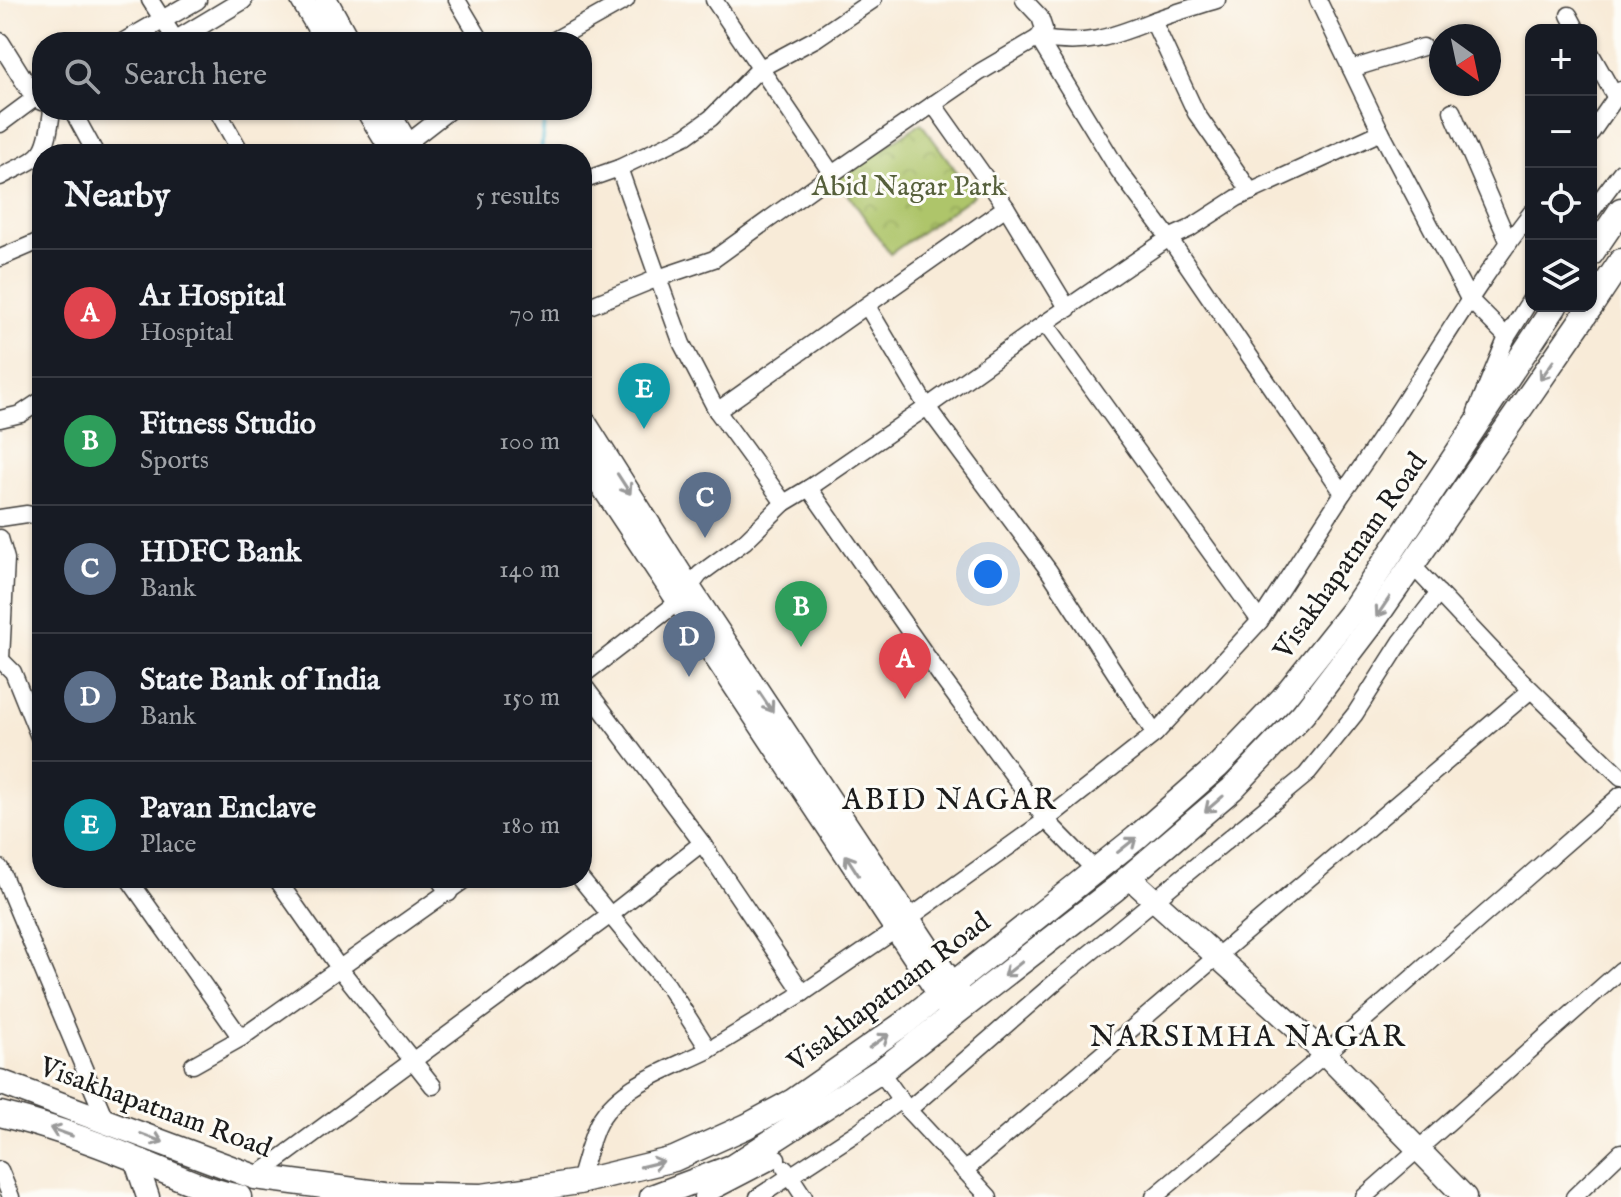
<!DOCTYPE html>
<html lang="en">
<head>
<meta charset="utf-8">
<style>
	:root { --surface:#171b24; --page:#20242c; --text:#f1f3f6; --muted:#9ea1a6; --line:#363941; --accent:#7c3aed }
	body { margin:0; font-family:"IM FELL English",serif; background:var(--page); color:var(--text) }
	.controls { position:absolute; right:24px; top:24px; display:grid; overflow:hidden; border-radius:16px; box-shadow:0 2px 6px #0004 }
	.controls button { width:72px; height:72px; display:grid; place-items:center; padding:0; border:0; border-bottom:2px solid var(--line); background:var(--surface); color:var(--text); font:40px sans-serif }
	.compass { position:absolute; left:1429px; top:24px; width:72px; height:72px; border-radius:50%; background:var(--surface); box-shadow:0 2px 6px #0004; rotate:147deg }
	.you { position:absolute; left:988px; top:574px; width:28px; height:28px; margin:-20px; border:6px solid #fff; border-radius:50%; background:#1a73e8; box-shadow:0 0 0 12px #1a73e833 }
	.badge { display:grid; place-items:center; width:52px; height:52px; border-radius:50%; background:var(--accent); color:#fff; font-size:26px; font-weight:700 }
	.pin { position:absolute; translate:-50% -66px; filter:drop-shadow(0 2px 4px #0008) }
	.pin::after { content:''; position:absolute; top:42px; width:28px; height:24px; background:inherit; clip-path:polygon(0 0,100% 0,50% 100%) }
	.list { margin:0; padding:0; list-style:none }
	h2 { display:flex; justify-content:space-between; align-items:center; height:104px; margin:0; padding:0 32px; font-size:34px }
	h2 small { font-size:26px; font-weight:400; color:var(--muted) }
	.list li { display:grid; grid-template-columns:52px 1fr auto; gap:24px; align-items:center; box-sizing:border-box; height:128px; padding:0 32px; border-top:2px solid var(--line) }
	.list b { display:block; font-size:30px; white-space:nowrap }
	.list p { margin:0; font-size:26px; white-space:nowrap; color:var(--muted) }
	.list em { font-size:26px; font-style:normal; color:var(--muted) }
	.icon { flex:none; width:44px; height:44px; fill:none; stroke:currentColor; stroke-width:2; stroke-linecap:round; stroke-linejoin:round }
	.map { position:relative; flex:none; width:1621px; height:1197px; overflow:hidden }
	.search { position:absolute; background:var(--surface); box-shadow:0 2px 6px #0004; left:32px; top:32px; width:560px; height:88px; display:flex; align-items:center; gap:20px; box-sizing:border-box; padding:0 28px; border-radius:32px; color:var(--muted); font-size:30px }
	.panel { position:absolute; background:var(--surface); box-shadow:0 2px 6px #0004; left:32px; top:144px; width:560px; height:744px; border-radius:32px }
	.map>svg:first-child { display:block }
	.park { fill:url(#park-crowns); stroke:#657043; stroke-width:2 }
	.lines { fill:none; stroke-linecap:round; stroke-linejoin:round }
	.stream { stroke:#57bdd5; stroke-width:4 }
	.minor-casing { stroke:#3d3b38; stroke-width:19 }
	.tertiary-casing { stroke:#3d3b38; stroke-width:21 }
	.secondary-casing { stroke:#3d3b38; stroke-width:25 }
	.primary-casing { stroke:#3d3b38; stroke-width:27 }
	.minor { stroke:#fff; stroke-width:16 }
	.tertiary { stroke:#fff; stroke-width:18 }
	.secondary { stroke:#fff; stroke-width:22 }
	.primary { stroke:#fff; stroke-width:24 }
	.oneway { stroke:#999 }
	.labels { text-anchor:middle; stroke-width:6; stroke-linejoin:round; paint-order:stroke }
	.park-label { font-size:28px; fill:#56603b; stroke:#fdfcf7 }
	.street-label { font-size:28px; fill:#1c1c1c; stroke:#fdfcf7 }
	.neighbourhood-label { font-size:30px; letter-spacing:2px; fill:#1c1c1c; stroke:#fdfcf7 }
</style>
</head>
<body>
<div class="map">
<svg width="1621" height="1197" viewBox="0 0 1621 1197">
	<defs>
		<pattern id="park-crowns" width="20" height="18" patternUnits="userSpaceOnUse" patternTransform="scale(2)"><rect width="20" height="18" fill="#aec56a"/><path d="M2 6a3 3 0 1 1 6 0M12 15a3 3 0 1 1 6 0" fill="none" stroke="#95a95b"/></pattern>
	</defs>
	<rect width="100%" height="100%" fill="#fdfcf7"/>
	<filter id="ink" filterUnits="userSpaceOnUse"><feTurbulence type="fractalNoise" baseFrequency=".0125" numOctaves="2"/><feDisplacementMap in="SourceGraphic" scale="16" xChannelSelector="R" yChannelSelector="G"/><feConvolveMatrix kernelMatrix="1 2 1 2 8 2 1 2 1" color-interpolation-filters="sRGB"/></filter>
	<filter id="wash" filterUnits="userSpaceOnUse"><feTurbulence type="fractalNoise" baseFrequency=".006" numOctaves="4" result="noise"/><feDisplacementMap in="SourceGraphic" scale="32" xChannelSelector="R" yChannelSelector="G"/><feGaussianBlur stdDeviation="1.8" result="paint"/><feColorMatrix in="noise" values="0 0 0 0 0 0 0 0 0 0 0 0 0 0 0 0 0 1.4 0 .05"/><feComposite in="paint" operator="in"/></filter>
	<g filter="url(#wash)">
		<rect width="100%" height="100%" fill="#f8ebd8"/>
		<path class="park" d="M921 123 974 195 890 254 837 178Z"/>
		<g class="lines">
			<path class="stream" d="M541 154 545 110"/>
		</g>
	</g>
	<g filter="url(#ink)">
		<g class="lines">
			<defs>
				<g id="minor">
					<path d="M150 0 177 42"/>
					<path d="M457 0 482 42"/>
					<path d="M714 0 832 174 980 72 1038 38 1119 171 1169 238 1189 229 1237 198 1381 132 1318 0"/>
					<path d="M1024 0 1040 17 1044 29 1038 38C1084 47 1109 38 1152 21 1173 13 1195 7 1217 0"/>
					<path d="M1569 15 1577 30"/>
					<path d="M1153 21 1196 113 1251 192"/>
					<path d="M551 42 626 0"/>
					<path d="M1591 54 1616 98"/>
					<path d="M1351 69 1423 47"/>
					<path d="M933 104 1006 207"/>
					<path d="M72 110 96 154"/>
					<path d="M217 110 242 154"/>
					<path d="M1452 111 1509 243"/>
					<path d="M0 124 35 98"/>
					<path d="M1381 132 1469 299 1507 337"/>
					<path d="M1591 133 1621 90"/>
					<path d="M401 148 450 110"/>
					<path d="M619 168 658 278 714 259 832 174"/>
					<path d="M0 177C42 155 46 160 52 110"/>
					<path d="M582 181 619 168 686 136 711 118 759 69 817 38 873 0"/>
					<path d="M1591 212 1621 172"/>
					<path d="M0 258 42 240"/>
					<path d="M867 306 927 407 1045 323 1260 621 1155 734"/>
					<path d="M582 309 658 278 682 344 717 411 784 503"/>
					<path d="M1045 323 1169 238 1343 493 1260 621"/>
					<path d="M717 411 1006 207 1068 309"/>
					<path d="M1476 412 1507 337 1531 299"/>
					<path d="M0 419 21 414 42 400"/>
					<path d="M809 488 927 407 1049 571 1155 734 1046 820 908 919"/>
					<path d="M1343 493C1409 402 1462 302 1531 213"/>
					<path d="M0 518 27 514 42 517"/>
					<path d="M0 538 6 559 1 659"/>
					<path d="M1412 565 1513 672 1621 777"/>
					<path d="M0 659 13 672 42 744"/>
					<path d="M582 676 678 602 700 574 745 541 784 503 809 488 942 678 1046 820 1096 871"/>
					<path d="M702 843 803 993 894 931"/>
					<path d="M0 868 106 1121"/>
					<path d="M128 878 241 1038"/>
					<path d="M276 878 340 969 433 1086"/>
					<path d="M438 878 449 893"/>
					<path d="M580 878 668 986 709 1050 803 993"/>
					<path d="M193 1065 241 1038 467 878"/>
					<path d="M880 1071 908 1110 989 1197"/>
					<path d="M908 1110 1061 977 1306 775 1355 714 1401 642 1439 593"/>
					<path d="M785 1168 804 1197"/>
					<path d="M0 1170 11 1197"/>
					<path d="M964 1171 1531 690"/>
					<path d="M255 1177 609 916 702 843 582 683"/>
					<path d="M579 1182C584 1164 589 1145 596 1128 614 1086 671 1069 709 1050"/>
					<path d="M702 1197 777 1158"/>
					<path d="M758 1197 859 1131 900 1100"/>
					<path d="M1154 1197 1325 1054 1621 795"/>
					<path d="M1364 1197 1621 970"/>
					<path d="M1574 1197 1621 1152"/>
				</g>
				<g id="tertiary">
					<path d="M0 42 35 98 42 101"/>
					<path d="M124 42 197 0"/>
					<path d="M173 42 243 0"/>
				</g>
				<g id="secondary">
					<path d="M302 0 327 42"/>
					<path d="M326 0 349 42"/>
					<path d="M367 110 394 154"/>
					<path d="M387 110 413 154"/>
					<path d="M582 418 689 587 963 1000"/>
					<path d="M582 456 948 1008"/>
					<path d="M1129 877 1325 1054 1465 1197"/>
					<path d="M135 1159 148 1197"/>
				</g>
				<g id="primary">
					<path d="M1591 254 1621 210"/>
					<path d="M1591 306 1621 261"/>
					<path d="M0 1082 255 1177 385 1194 482 1196 579 1182 674 1159 747 1126 793 1101 903 1024 1136 838 1218 766 1283 698 1353 610 1555 306"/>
					<path d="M0 1114C46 1125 91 1141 135 1159 170 1173 201 1189 239 1197"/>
					<path d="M652 1197 732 1167 885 1068 1115 889 1232 789 1303 714 1370 626 1591 306"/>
				</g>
			</defs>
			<use href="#minor" class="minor-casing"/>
			<use href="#tertiary" class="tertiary-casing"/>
			<use href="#secondary" class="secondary-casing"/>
			<use href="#primary" class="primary-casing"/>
			<use href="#minor" class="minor"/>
			<use href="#tertiary" class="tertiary"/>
			<use href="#secondary" class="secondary"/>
			<use href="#primary" class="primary"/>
		</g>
		<defs><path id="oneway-shaft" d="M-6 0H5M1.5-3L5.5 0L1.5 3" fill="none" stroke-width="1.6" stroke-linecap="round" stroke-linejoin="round" transform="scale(2)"/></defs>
		<g class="oneway">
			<use href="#oneway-shaft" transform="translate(1547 370) rotate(125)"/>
			<use href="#oneway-shaft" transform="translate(624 484) rotate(57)"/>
			<use href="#oneway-shaft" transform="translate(1383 607) rotate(124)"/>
			<use href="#oneway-shaft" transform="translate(766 702) rotate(56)"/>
			<use href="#oneway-shaft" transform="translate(1214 804) rotate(139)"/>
			<use href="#oneway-shaft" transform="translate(1127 845) rotate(-38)"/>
			<use href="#oneway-shaft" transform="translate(852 865) rotate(-123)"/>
			<use href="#oneway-shaft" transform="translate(1013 969) rotate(142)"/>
			<use href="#oneway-shaft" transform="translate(879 1041) rotate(-35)"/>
			<use href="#oneway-shaft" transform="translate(61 1132) rotate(-160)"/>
			<use href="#oneway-shaft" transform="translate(152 1138) rotate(21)"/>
			<use href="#oneway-shaft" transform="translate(652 1164) rotate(-14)"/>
		</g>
	</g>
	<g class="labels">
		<g class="park-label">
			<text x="909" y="195">Abid Nagar Park</text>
		</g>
		<g class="street-label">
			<text transform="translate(1349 555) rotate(-55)" y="10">Visakhapatnam Road</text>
			<text transform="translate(888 991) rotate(-37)" y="10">Visakhapatnam Road</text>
			<text transform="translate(156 1106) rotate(20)" y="10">Visakhapatnam Road</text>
		</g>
		<g class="neighbourhood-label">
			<text x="950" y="809">ABID NAGAR</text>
			<text x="1248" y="1046">NARSIMHA NAGAR</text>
		</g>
	</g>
</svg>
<div class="controls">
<button>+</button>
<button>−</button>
<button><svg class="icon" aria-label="locate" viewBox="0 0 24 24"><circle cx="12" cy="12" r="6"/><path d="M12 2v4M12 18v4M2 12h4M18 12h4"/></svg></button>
<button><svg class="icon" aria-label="layers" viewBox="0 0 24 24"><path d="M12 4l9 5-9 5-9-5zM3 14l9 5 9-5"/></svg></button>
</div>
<svg class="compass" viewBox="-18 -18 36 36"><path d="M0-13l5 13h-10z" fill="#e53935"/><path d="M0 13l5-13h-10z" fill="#9ea1a6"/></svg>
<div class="you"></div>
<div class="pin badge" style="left:905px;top:699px;background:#e0444e">A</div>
<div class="pin badge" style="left:801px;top:647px;background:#2e9e5b">B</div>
<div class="pin badge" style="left:705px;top:538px;background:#5c6f8a">C</div>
<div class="pin badge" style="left:689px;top:677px;background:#5c6f8a">D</div>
<div class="pin badge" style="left:644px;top:429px;background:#0f9aa8">E</div>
<div class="search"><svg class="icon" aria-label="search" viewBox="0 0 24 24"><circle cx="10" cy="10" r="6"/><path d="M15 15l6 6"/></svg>Search here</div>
<section class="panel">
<h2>Nearby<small>5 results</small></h2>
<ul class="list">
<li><span class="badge" style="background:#e0444e">A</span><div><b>A1 Hospital</b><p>Hospital</p></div><em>70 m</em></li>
<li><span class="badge" style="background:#2e9e5b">B</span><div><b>Fitness Studio</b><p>Sports</p></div><em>100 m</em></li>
<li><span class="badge" style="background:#5c6f8a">C</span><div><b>HDFC Bank</b><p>Bank</p></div><em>140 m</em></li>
<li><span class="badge" style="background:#5c6f8a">D</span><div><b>State Bank of India</b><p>Bank</p></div><em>150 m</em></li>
<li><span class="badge" style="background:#0f9aa8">E</span><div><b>Pavan Enclave</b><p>Place</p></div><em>180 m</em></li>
</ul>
</section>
</div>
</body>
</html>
